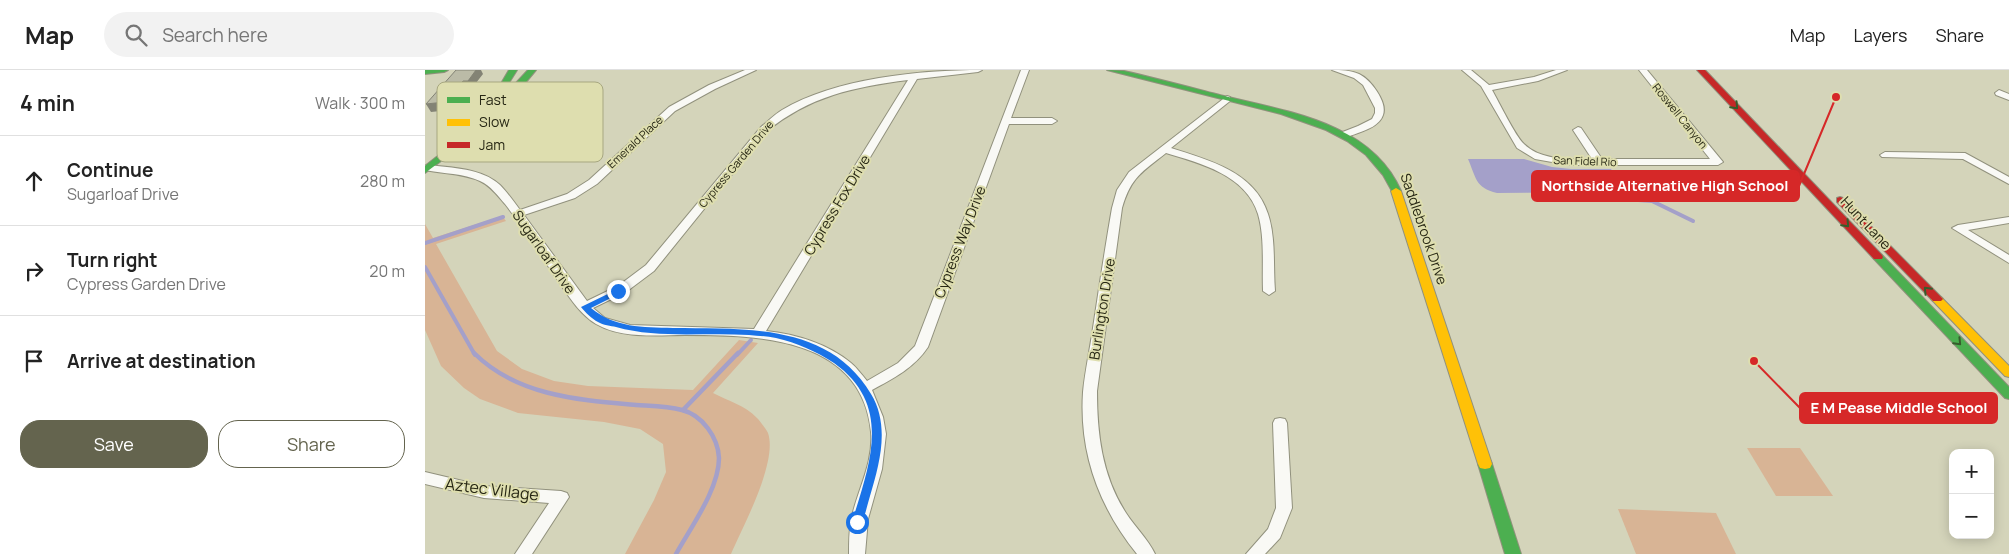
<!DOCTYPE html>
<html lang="en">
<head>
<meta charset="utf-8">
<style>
	:root { --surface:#fff; --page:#f2f2f2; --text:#222; --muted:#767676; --line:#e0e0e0; --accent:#64644e }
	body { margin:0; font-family:Manrope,sans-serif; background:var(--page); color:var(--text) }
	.controls { position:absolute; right:15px; bottom:15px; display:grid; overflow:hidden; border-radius:10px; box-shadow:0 2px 12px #0003 }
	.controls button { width:45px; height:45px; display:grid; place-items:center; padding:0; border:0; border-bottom:1px solid var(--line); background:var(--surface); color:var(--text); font:25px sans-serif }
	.stop { position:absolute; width:15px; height:15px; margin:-11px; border:4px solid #1a73e8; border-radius:50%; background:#fff }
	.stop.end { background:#1a73e8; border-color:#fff; box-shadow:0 1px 5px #0008 }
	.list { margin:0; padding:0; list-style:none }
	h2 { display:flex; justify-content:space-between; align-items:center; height:65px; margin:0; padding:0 20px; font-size:21px }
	h2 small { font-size:16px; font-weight:400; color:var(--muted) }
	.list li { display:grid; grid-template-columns:32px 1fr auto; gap:15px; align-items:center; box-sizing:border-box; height:90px; padding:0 20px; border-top:1px solid var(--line) }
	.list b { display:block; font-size:19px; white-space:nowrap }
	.list p { margin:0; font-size:16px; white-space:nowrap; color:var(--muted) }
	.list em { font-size:16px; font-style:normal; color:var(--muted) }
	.actions { display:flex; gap:10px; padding:15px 20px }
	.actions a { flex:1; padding:11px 0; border:1px solid var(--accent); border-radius:20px; text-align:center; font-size:18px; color:var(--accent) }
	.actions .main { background:var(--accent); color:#fff }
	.icon { flex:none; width:28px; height:28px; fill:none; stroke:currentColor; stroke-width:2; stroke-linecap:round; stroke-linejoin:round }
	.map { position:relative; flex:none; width:1584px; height:484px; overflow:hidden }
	header { display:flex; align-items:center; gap:30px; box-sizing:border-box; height:70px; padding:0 25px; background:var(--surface); border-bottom:1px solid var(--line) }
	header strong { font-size:24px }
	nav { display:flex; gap:28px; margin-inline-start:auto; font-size:18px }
	.search { width:350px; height:45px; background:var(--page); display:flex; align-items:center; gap:12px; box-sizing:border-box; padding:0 18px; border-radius:28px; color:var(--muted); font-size:19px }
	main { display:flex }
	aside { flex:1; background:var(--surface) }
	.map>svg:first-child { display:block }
	.green { fill:#d8b495 }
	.water { fill:#a4a0c9 }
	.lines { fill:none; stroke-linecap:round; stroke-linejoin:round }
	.stream-far2 { stroke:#a4a0c9; stroke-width:2.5 }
	.stream-far1 { stroke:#a4a0c9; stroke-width:4 }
	.stream { stroke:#a4a0c9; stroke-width:4.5 }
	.street-casing { stroke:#91917d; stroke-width:2 }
	.fast-casing { stroke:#91917d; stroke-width:2 }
	.slow-casing { stroke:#91917d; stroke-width:2 }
	.jam-casing { stroke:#91917d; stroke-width:2 }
	.street { fill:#f9f9f5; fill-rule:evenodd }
	.fast { fill:#4caf50; fill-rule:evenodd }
	.slow { fill:#ffc107; fill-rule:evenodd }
	.jam { fill:#c62828; fill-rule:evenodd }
	.wall { fill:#a1a190 }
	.shaded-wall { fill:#838375 }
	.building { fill:#bbbba7; stroke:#838375 }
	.oneway { stroke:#365d2c }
	.route { fill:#1a73e8 }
	.labels { text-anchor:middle; stroke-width:4; stroke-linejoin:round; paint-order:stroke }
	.far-street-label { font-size:11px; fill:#272714; stroke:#dedeaf }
	.street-label { font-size:14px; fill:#272714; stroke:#dedeaf }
	.near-street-label { font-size:16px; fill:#272714; stroke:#dedeaf }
	.key { fill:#dedeaf; stroke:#a7a780; stroke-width:1 }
	.key-label { font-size:14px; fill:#272714 }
	.leader { fill:none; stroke:#d62828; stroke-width:2 }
	.callout-dot { fill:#d62828; stroke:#dedeaf; stroke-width:2 }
	.callout { fill:#d62828; stroke:#d62828; stroke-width:2 }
	.callout-label { font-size:15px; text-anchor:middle; font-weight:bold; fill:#fff }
</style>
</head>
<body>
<header>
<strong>Map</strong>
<div class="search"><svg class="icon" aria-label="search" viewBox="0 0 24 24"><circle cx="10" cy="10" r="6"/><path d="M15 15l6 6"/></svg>Search here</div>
<nav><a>Map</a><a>Layers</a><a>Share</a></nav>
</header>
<main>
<aside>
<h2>4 min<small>Walk · 300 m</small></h2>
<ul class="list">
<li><svg class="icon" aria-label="ahead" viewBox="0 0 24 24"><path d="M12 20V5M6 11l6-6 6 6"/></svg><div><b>Continue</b><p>Sugarloaf Drive</p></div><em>280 m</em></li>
<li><svg class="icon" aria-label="right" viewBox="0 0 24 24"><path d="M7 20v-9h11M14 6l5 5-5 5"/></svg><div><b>Turn right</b><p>Cypress Garden Drive</p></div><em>20 m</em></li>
<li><svg class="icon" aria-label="arrive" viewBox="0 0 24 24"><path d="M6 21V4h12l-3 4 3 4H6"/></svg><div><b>Arrive at destination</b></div></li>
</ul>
<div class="actions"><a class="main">Save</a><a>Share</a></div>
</aside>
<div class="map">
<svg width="1584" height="484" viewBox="0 0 1584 484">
	<rect width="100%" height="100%" fill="#d4d4ba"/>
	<g class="green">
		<path d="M77 146 81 151 11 174 72 281 97 299 129 311 163 316 268 320 314 270 333 273 288 323C303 331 320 335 332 348 335 351 341 359 343 363 353 392 318 456 306 484H200L229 430 241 402 238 374 215 359 179 352 93 343 55 329 39 318 16 296 0 260V154L8 168Z"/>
		<path d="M1322 378H1375L1408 426H1351Z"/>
		<path d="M1193 439 1291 443 1311 484H1211Z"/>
	</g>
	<path class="water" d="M1043 89H1099L1127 97 1146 99H1186L1202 122 1072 123C1050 118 1051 107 1043 89Z"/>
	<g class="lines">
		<path class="stream-far2" d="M1189 122 1192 126"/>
		<g class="stream-far1">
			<path d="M1190 125 1199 129 1227 131 1268 151"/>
			<path d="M0 173 78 147"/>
			<path d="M0 197 50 285"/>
			<path d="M312 285 326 270"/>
		</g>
		<g class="stream">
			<path d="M49 283C92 326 154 330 211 335 226 336 242 336 257 340 277 345 293 367 294 388 294 419 266 457 251 484"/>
			<path d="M258 340 313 283"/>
		</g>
		<defs>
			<g id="street">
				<path d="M320 0H331L290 19 250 41 172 114 150 128 99 145 162 231 193 216 221 195 336 57C342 52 349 45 357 40 411 8 495 0 557 0L553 2 492 9 341 261C371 264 403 274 426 293 432 298 437 305 442 311L473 293 490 276 596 0H604L586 48H627L632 51 627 54H584L503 277C489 298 469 308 447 320L458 347 461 364 457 399 443 449 440 484H424C424 472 424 462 426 450 432 421 449 392 446 362 437 267 333 265 260 265 232 265 197 269 171 254 153 243 141 222 129 205 113 181 98 157 80 134 73 126 66 116 55 111 38 103 19 104 0 100V96L3 95C27 98 57 98 75 115 82 122 89 132 95 140L142 124 164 110 244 37 284 15ZM483 10 329 259 205 255 180 248 168 238 201 222 229 201 342 61C385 26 429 17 483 10Z"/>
				<path d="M907 0C916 0 925 0 934 4 945 9 963 32 958 45 955 55 942 60 933 63 927 65 921 68 915 67V63L933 56 947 49 950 43V38L938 15 929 8Z"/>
				<path d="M1037 0H1046L1064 15 1109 7 1131 0H1142L1113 11 1067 20C1074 32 1090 66 1099 74 1116 91 1146 89 1167 89L1148 60 1153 57 1156 58 1177 89H1285L1214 0H1222L1298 92 1293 95H1144L1110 89 1092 78 1056 16Z"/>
				<path d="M1574 20 1584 24V30L1571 25 1570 23Z"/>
				<path d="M802 26 805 27V31L746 78C784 90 830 102 843 144 851 168 848 196 850 221L844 225 838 221C837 196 840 168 833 144 821 105 775 93 741 83 717 102 706 107 697 138L672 321C672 364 677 406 701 443 710 457 723 469 730 484H712C674 437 654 383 658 322 660 301 665 279 668 258 674 218 680 178 687 138L692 120 704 102Z"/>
				<path d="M1460 82 1540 83 1584 107V114L1538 89 1457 87 1455 85Z"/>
				<path d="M1584 147V153L1543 160 1584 185V193L1527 158 1533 155Z"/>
				<path d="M855 348 860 349 862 353 867 438 855 468 840 484H821L843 459 851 438 848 353 850 349Z"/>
				<path d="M0 402 59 416 136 421 142 423 144 427 107 484H90L124 433 59 428 0 414Z"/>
			</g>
			<g id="fast">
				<path d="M0 0H23L19 2 0 4Z"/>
				<path d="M84 0H92L82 16 84 17 90 14 103 0H111L96 18 87 22 68 46 44 70 0 103V96C30 73 56 50 79 21L74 17Z"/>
				<path d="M682 0 699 1C730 8 760 16 791 24 857 41 945 50 976 121L974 123H968L958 105 941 85 922 71 901 60 856 44Z"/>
				<path d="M1453 184 1457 185 1584 317V329L1580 328 1449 189 1448 187Z"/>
				<path d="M1060 389 1065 390 1067 394 1096 484H1080L1053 394 1055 390Z"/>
			</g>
			<g id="slow">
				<path d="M971 118 976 121 1067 394 1065 398 1060 399 1055 398 1053 394 966 121Z"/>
				<path d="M1512 226 1516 227 1584 296V307L1580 306 1508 231 1506 229 1508 227Z"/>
			</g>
			<g id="jam">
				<path d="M1272 0H1280L1457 185 1458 187 1457 189H1449Z"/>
				<path d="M1415 127 1418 128 1516 227 1518 229 1516 231H1508L1412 132V128Z"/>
			</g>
		</defs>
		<use href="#street" class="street-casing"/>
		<use href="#fast" class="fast-casing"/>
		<use href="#slow" class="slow-casing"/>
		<use href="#jam" class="jam-casing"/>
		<use href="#street" class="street"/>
		<use href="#fast" class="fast"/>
		<use href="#slow" class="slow"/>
		<use href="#jam" class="jam"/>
	</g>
	<path class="wall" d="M171 17 176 27 137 58 94 56 88 46Z"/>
	<g class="shaded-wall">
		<path d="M51 0H56L58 4 47 18 42 19 25 40 6 42 1 34Z"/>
		<path d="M171 17 176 27 137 58 131 47Z"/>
	</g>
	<path class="building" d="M31 0H51L43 11H38L20 32 1 34Z"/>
	<defs><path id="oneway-chevron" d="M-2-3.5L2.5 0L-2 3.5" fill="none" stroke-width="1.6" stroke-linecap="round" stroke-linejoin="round" transform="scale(1.25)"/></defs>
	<g class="oneway">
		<use href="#oneway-chevron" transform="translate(1310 36) rotate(47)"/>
		<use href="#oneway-chevron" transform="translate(1421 154) rotate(47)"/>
		<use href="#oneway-chevron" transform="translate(1502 220) rotate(-134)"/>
		<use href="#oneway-chevron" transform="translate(1533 272) rotate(46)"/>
	</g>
	<path class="route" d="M193 219 197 221 196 223 166 238C190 258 217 257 248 258 320 259 404 253 446 324 465 355 455 393 445 426 442 436 440 446 436 455H429L427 452C444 395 469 336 409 293 391 281 372 273 351 268 342 266 333 266 324 265 280 262 234 269 191 257 186 256 178 255 173 252 167 249 160 242 156 237Z"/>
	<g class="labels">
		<g class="far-street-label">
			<text transform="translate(1255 46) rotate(51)" y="4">Roswell Canyon</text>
			<text transform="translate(210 72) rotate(-43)" y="4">Emerald Place</text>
			<text transform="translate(1160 91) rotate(2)" y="4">San Fidel Rio</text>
			<text transform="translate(311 94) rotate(-50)" y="4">Cypress Garden Drive</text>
		</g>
		<g class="street-label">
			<text transform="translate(412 135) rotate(-59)" y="5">Cypress Fox Drive</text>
			<text transform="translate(1441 153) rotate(47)" y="5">Hunt Lane</text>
			<text transform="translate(999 159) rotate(71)" y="5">Saddlebrook Drive</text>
			<text transform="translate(535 172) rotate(-69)" y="5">Cypress Way Drive</text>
			<text transform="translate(119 182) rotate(55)" y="5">Sugarloaf Drive</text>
			<text transform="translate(677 239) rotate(-81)" y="5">Burlington Drive</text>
		</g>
		<g class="near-street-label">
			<text transform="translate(67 419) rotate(7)" y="6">Aztec Village</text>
		</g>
	</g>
	<rect x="12" y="12" width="166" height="80" rx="8" class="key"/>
	<rect x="22" y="27" width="23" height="6" fill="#4caf50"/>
	<rect x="22" y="49" width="23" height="7" fill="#ffc107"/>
	<rect x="22" y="72" width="23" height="6" fill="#c62828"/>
	<g class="key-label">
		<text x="54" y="35">Fast</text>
		<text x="54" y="57">Slow</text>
		<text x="54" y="80">Jam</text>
	</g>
	<path class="leader" d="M1411 27L1374 116M1329 291L1375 338"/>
	<g class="callout-dot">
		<circle cx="1411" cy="27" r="5"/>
		<circle cx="1329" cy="291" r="5"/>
	</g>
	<g class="callout">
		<rect x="1107" y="101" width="267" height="30" rx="5"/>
		<rect x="1375" y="323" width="197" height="30" rx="5"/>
	</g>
	<g class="callout-label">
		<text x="1240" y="121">Northside Alternative High School</text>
		<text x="1474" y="343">E M Pease Middle School</text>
	</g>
</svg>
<div class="controls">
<button>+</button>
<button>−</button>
</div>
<div class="stop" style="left:432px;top:452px"></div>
<div class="stop end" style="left:193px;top:221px"></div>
</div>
</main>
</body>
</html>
